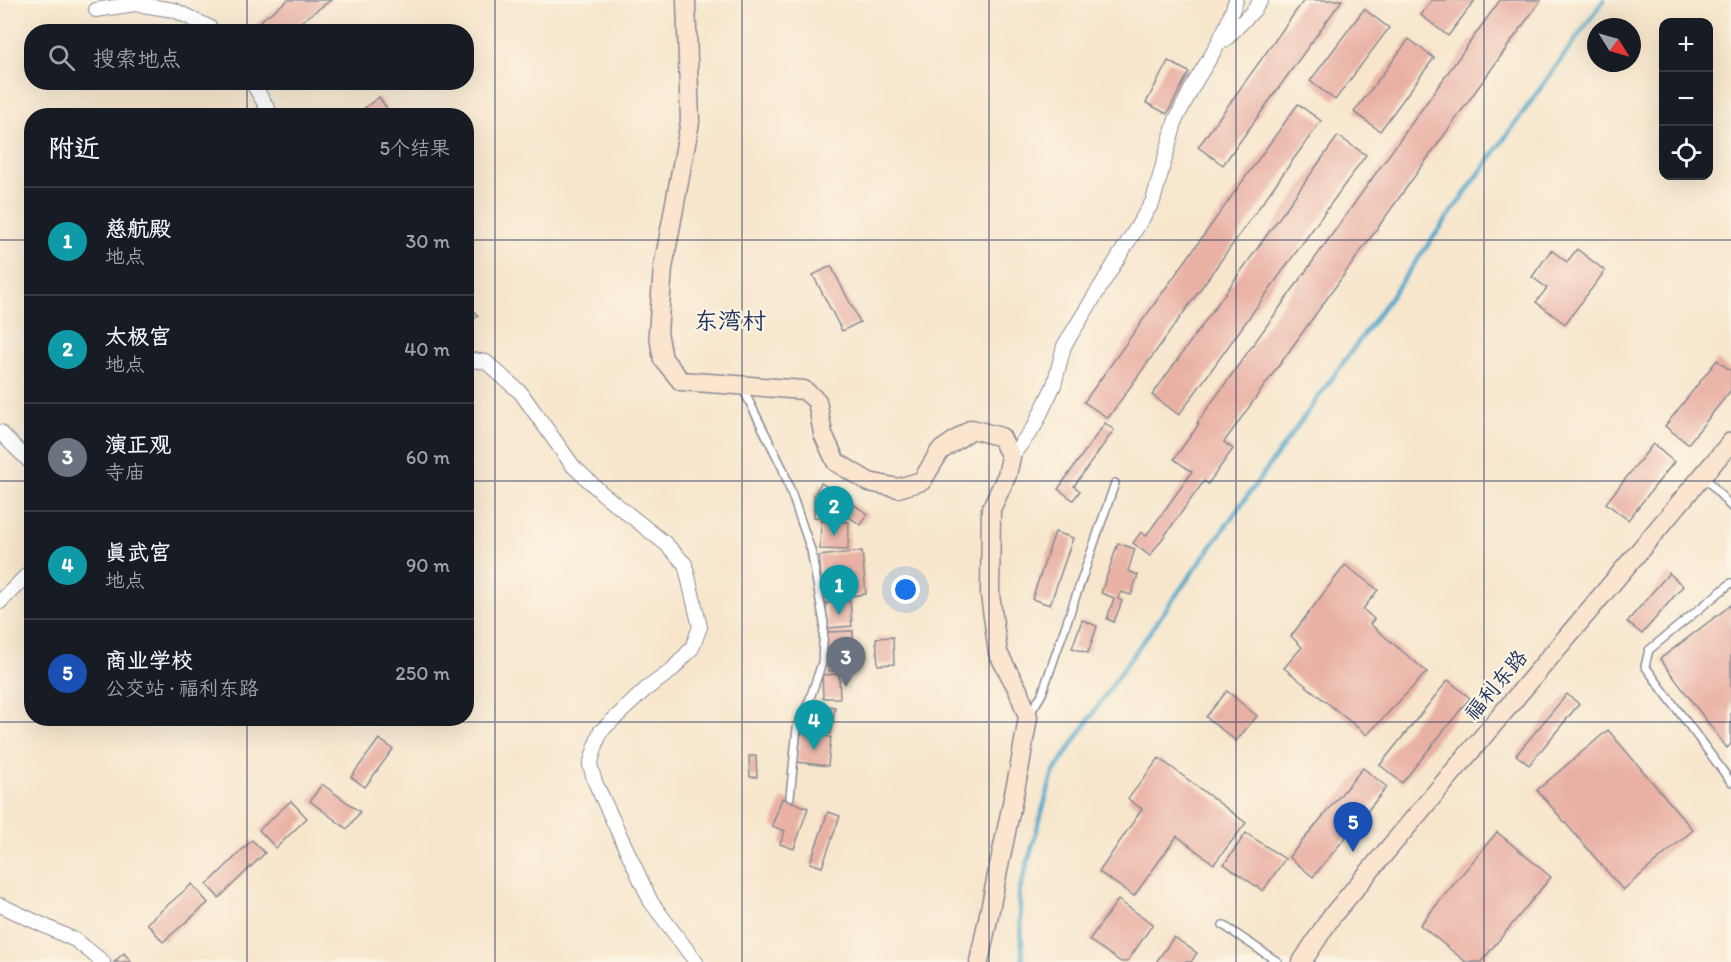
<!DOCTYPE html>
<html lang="zh">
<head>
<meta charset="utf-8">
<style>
	:root { --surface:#171b24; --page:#242831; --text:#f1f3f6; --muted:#9ea1a6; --line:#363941; --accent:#c8321e }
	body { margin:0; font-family:Itim,"LXGW WenKai TC",sans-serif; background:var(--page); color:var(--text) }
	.controls { position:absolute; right:18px; top:18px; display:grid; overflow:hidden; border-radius:12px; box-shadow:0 6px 24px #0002 }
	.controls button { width:54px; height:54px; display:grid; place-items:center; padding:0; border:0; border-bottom:2px solid var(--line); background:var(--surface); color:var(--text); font:30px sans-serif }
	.compass { position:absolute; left:1587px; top:18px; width:54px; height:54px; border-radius:50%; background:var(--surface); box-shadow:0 6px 24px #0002; rotate:127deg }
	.you { position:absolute; left:906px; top:590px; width:21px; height:21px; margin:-15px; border:4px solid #fff; border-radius:50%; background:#1a73e8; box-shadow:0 0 0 9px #1a73e833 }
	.badge { display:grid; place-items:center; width:39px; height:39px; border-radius:50%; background:var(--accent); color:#fff; font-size:20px; font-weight:700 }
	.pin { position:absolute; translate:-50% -50px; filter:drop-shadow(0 2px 3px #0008) }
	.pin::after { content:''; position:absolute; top:32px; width:21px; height:18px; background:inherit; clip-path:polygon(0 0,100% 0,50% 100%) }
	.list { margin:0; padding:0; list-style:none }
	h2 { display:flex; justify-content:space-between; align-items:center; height:78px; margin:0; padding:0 24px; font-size:26px }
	h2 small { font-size:20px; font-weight:400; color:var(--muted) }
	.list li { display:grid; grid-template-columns:39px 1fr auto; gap:18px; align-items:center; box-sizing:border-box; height:108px; padding:0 24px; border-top:2px solid var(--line) }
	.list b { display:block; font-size:22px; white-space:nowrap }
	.list p { margin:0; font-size:20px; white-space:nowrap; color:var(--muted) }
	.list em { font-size:20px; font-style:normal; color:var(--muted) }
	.icon { flex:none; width:33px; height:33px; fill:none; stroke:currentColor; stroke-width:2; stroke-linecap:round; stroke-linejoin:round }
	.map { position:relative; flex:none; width:1731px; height:962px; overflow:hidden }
	.search { position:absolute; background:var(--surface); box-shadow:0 6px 24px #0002; left:24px; top:24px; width:450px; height:66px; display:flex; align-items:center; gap:15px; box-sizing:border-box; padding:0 21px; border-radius:24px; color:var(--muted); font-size:22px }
	.panel { position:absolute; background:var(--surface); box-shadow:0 6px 24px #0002; left:24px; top:108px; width:450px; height:618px; border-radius:24px }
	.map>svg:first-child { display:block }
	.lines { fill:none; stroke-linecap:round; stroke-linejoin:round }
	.stream { stroke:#4ea8cb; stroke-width:4.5 }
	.building { fill:#e9b1a4 }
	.lane-casing { stroke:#898a95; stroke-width:10 }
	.street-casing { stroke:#898a95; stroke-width:16 }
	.secondary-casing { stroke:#898a95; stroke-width:21 }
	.lane { stroke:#fff; stroke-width:7 }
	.street { stroke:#fff; stroke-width:14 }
	.secondary { stroke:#fbe5cf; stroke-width:18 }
	.grid { fill:none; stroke:#1b2f5e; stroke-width:1.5; stroke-opacity:0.55 }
	.labels { text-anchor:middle; stroke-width:4.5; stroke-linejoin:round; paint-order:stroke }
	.street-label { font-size:21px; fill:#1b2f5e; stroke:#fcf5e5 }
	.quarter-label { font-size:24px; fill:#1b2f5e; stroke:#fcf5e5 }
</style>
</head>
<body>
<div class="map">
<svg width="1731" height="962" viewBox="0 0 1731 962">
	<rect width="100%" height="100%" fill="#fcf5e5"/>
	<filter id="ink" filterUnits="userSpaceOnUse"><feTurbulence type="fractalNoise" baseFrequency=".0167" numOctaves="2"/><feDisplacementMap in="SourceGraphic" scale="12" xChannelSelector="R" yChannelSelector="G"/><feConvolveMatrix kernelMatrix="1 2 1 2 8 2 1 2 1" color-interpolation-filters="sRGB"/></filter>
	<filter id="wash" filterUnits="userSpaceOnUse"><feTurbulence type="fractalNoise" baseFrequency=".008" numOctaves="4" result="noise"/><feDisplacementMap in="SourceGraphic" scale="24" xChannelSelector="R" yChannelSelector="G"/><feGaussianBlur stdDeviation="1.35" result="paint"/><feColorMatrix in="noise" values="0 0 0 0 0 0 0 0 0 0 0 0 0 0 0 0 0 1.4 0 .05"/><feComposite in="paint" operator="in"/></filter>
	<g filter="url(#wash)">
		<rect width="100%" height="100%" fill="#f7e6cc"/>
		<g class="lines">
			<path class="stream" d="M1023 962 1019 893 1053 773 1123 669 1604 0"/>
		</g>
		<g id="blocks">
			<g class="building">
				<path d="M288 0H331L287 32H249L248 30Z"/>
				<path d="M1304 0H1342L1223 165 1198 147Z"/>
				<path d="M1432 0H1475L1448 36 1421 15Z"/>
				<path d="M1500 0H1541L1224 442 1233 449 1208 484 1204 481 1150 556 1133 543 1141 532 1146 536 1192 472 1174 459 1199 424 1197 423Z"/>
				<path d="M1364 9 1389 28 1335 100 1310 81Z"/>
				<path d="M1409 39 1434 58 1380 131 1354 112Z"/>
				<path d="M1168 61 1189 72 1167 114 1146 103Z"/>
				<path d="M379 97 392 116H354Z"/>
				<path d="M1298 104 1321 121 1108 418 1084 402Z"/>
				<path d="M1338 136 1366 155 1179 415 1152 395Z"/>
				<path d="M1577 249 1605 271 1565 324 1536 302 1547 288 1532 277 1551 250 1567 262Z"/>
				<path d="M831 266 860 322 842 331 813 275Z"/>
				<path d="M466 300 478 316 466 325Z"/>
				<path d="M1717 360 1731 371V390L1688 444 1665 426Z"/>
				<path d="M1105 423 1114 430 1074 486 1080 491 1073 500 1058 489Z"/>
				<path d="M1653 444 1674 462 1628 520 1606 503Z"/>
				<path d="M821 483 868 514 861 525 826 502V518L814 517V494Z"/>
				<path d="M821 521 849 522 848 550 820 549Z"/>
				<path d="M1055 532 1073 538 1050 605 1032 599Z"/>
				<path d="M1118 543 1135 549 1128 571 1138 575 1131 595 1121 592 1118 599 1122 601 1114 622 1107 619 1114 598 1101 593Z"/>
				<path d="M862 551 866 594 823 599 819 556Z"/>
				<path d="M1345 565 1378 590 1363 609 1374 619 1370 624 1427 672 1367 735 1284 668 1302 647 1291 636Z"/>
				<path d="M1669 573 1683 586 1642 634 1627 622Z"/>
				<path d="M850 601 852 626 827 628 826 603Z"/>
				<path d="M1731 605V744L1727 748 1660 659Z"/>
				<path d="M1082 620 1097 626 1088 653 1072 648Z"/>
				<path d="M853 631 854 671H828L827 632Z"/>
				<path d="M893 637 894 664 878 665 876 638Z"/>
				<path d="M839 674 840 698H823L822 675Z"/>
				<path d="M1448 680 1470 698 1402 783 1380 765Z"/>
				<path d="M1227 691 1257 716 1236 741 1206 717Z"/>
				<path d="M1567 694 1579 704 1529 765 1516 755Z"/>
				<path d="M809 704 835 707 831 734 806 731Z"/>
				<path d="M1608 730 1693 830 1623 890 1537 790Z"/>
				<path d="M801 733 831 737 828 766 797 762Z"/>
				<path d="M379 739 393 749 365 787 351 777Z"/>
				<path d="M749 756H756L757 777H750Z"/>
				<path d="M1159 758 1246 823 1214 864 1177 836 1134 896 1099 872 1142 809 1128 799Z"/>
				<path d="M1363 768 1387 787 1313 877 1289 857Z"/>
				<path d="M322 784 360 812 347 829 310 801Z"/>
				<path d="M782 798 808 808 794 849 780 844 785 831 772 826Z"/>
				<path d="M291 801 307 818 276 848 259 830Z"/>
				<path d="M828 812 840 816 822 867 810 863Z"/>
				<path d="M1497 832 1551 877 1481 962H1466L1420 925Z"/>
				<path d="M1246 833 1285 859 1263 891 1224 864Z"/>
				<path d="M252 840 265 853 219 898 207 885Z"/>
				<path d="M192 884 208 903 163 942 147 923Z"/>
				<path d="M1118 900 1153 924 1127 962H1121L1089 940Z"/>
				<path d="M1174 937 1197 953 1191 962H1156Z"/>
				<path d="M124 953 131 962H114Z"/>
			</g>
		</g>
	</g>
	<g filter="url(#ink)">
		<use href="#blocks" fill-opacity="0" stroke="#898a95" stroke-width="1.5"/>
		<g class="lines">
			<defs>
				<g id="lane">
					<path d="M742 387 783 469 811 550 824 623 822 663 809 701 797 728 790 797"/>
					<path d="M1705 477 1731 507"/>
					<path d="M1731 583 1649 650 1645 666 1731 782"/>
					<path d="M1029 715 1042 694 1115 483"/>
					<path d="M1223 925 1278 962"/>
				</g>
				<g id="street">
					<path d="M96 10 135 4 174 10 209 27 213 32"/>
					<path d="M1224 41 1254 10 1261 0"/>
					<path d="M252 82 272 116"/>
					<path d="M466 359 486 362 521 393 573 466 603 494 666 544 685 564 700 627 692 648 671 671 646 689 600 732 590 765 595 782 651 902 696 962"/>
					<path d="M0 432 32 464"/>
					<path d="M1011 457 1034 427 1054 385 1064 346 1153 201 1176 119 1194 84 1214 51 1227 25 1236 0"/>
					<path d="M0 602 32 570"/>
					<path d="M0 905 77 941 103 962"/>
				</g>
				<g id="secondary">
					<path d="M686 0 690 122 663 268 658 332 663 359 681 381 804 390 817 401 823 434 836 462 869 482 898 488 922 481 940 451 972 429 1001 437 1011 457 1007 475 991 509 990 595 998 653 1018 690 1028 717 1020 765 979 962"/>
					<path d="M1302 962 1331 917 1731 442"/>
				</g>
			</defs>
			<use href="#lane" class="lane-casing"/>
			<use href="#street" class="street-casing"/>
			<use href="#secondary" class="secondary-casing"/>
			<use href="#lane" class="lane"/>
			<use href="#street" class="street"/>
			<use href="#secondary" class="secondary"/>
		</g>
	</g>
	<path class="grid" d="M247 0V32M495 0V962M742 0V962M989 0V962M1236 0V962M1484 0V962M247 82V116M0 240H32M466 240H1731M0 481H32M466 481H1731M247 718V962M0 722H1731"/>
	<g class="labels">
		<g class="street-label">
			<text transform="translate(1496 685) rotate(-50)" y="7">福利东路</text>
		</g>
		<g class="quarter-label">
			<text x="730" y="329">东湾村</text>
		</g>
	</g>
</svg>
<div class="controls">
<button>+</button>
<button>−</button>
<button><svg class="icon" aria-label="locate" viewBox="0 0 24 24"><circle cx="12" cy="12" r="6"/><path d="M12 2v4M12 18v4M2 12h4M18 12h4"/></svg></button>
</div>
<svg class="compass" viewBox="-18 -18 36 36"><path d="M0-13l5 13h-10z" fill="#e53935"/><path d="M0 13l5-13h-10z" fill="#9ea1a6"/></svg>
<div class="you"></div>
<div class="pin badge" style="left:839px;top:615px;background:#0f9aa8">1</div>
<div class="pin badge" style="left:834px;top:536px;background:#0f9aa8">2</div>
<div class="pin badge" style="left:846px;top:687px;background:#6b7280">3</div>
<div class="pin badge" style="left:814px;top:750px;background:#0f9aa8">4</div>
<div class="pin badge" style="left:1353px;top:852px;background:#1a4fb4">5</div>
<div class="search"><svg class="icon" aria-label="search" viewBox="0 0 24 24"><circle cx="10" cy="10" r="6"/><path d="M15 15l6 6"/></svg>搜索地点</div>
<section class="panel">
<h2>附近<small>5个结果</small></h2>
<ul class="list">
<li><span class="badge" style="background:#0f9aa8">1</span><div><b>慈航殿</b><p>地点</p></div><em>30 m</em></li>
<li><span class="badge" style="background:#0f9aa8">2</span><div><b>太极宫</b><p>地点</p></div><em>40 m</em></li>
<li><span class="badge" style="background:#6b7280">3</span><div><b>演正观</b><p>寺庙</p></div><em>60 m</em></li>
<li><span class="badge" style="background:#0f9aa8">4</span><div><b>真武宫</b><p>地点</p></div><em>90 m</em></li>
<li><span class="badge" style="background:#1a4fb4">5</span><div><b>商业学校</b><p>公交站 · 福利东路</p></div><em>250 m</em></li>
</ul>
</section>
</div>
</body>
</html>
